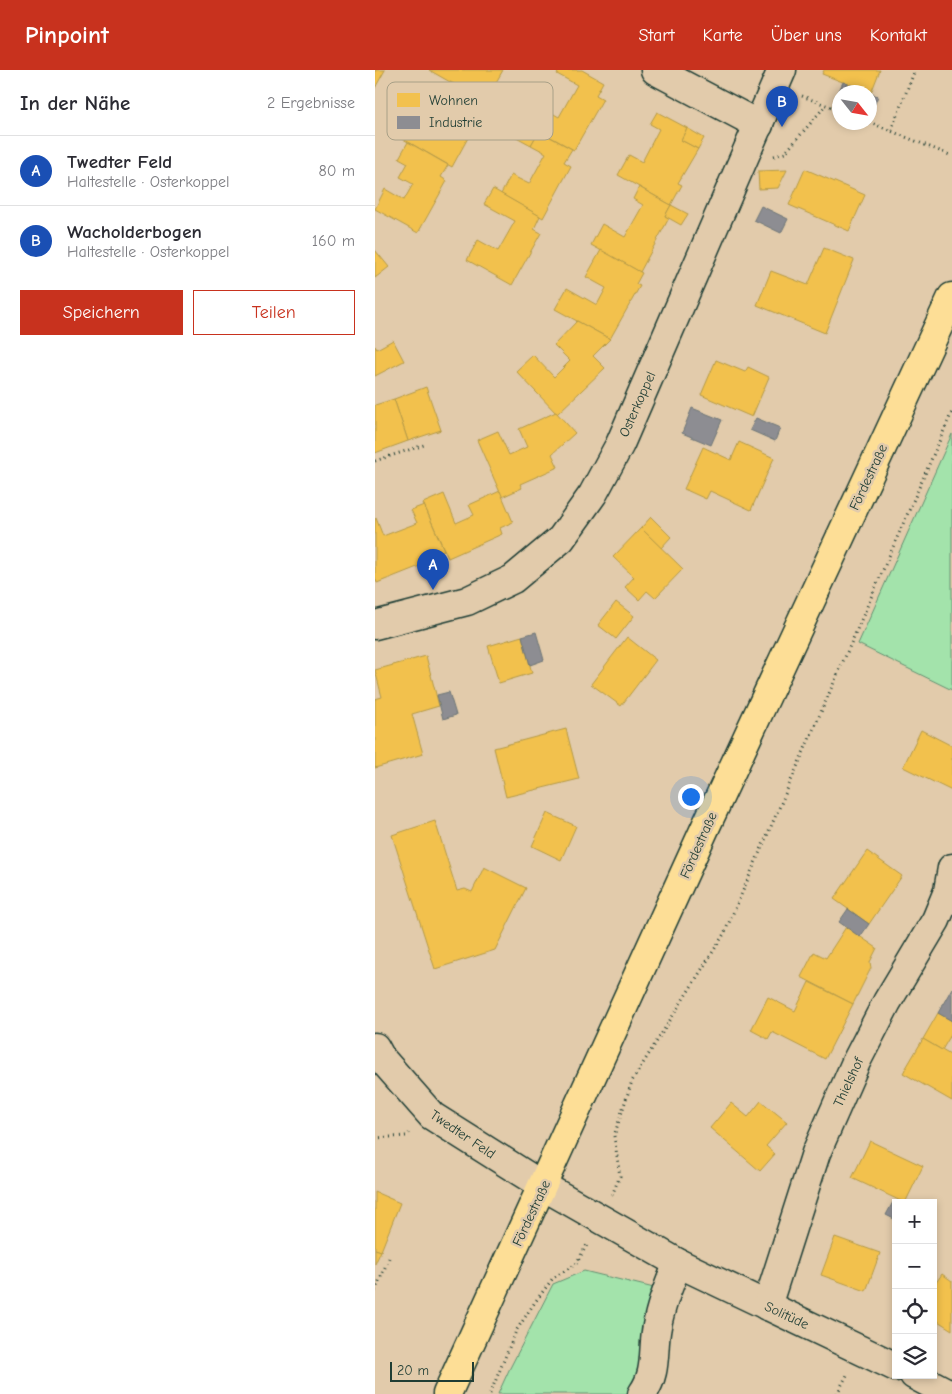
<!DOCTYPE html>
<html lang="de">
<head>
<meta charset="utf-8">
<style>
	:root { --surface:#fff; --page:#f7f7f7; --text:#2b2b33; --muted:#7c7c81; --line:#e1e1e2; --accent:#c8321e }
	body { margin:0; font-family:"Comic Neue",sans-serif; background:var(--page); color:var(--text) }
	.controls { position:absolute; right:15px; bottom:15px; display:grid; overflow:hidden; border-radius:0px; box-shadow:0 2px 8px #0003 }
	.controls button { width:45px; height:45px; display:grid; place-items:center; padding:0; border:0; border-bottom:1px solid var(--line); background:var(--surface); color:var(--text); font:25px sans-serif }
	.compass { position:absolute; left:457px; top:15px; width:45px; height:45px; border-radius:50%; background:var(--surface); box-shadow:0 2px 8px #0003; rotate:121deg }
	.scale { position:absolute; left:15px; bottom:12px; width:84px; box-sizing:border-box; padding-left:5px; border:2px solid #1f3d34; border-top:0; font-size:14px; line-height:18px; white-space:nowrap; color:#1f3d34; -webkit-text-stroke:4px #e2cbab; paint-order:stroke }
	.you { position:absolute; left:315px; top:726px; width:18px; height:18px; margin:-12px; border:4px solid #fff; border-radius:50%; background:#1a73e8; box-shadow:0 0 0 8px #1a73e833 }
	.badge { display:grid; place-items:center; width:32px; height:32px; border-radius:50%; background:var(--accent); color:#fff; font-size:16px; font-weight:700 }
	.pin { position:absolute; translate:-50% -41px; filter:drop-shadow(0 1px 2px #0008) }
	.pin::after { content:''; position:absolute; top:26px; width:18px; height:15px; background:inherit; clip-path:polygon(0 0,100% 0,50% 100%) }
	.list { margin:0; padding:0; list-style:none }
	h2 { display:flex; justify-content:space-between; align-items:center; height:65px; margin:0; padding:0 20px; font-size:21px }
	h2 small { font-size:16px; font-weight:400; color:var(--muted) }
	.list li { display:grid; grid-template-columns:32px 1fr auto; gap:15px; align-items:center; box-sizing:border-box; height:70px; padding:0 20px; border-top:1px solid var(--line) }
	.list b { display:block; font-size:19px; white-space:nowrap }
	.list p { margin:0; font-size:16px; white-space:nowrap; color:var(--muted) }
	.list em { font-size:16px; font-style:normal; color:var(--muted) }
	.actions { display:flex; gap:10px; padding:15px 20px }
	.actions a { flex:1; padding:11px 0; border:1px solid var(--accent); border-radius:0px; text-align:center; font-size:18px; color:var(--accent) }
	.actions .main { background:var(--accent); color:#fff }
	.icon { flex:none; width:28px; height:28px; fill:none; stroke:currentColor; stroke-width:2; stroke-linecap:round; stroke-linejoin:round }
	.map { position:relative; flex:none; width:577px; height:1324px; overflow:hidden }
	header { display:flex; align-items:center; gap:30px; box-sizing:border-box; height:70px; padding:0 25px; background:var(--accent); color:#fff }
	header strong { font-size:24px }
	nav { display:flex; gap:28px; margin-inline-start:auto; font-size:18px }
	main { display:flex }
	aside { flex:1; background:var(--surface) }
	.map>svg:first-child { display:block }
	.green { fill:#a3e3ab; stroke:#619070 }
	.homes { fill:#f2c14e; stroke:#b39946 }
	.industry { fill:#8d8d92; stroke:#6c7576 }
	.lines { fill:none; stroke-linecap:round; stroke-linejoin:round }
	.minor-casing { stroke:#1f3d34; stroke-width:31 }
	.major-casing { stroke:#1f3d34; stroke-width:31 }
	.path { stroke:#1f3d34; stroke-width:3; stroke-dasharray:1 4; stroke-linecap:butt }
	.minor { stroke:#e2cbab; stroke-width:28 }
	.major { stroke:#fdde96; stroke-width:28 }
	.labels { text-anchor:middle; stroke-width:5; stroke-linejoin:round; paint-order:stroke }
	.street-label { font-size:14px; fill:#1f3d34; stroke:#e2cbab }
	.key { fill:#e2cbab; stroke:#a8a087; stroke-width:1 }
	.key-label { font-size:14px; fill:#1f3d34 }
</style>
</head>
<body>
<header>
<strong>Pinpoint</strong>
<nav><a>Start</a><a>Karte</a><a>Über uns</a><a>Kontakt</a></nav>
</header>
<main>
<aside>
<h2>In der Nähe<small>2 Ergebnisse</small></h2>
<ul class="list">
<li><span class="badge" style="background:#1a4fb4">A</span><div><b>Twedter Feld</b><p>Haltestelle · Osterkoppel</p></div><em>80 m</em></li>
<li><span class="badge" style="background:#1a4fb4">B</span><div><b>Wacholderbogen</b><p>Haltestelle · Osterkoppel</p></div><em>160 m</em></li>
</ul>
<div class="actions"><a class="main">Speichern</a><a>Teilen</a></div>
</aside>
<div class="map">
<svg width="577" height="1324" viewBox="0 0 577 1324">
	<rect width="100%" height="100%" fill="#e2cbab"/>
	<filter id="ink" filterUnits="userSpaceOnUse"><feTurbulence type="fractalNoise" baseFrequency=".02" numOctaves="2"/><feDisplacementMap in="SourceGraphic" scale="10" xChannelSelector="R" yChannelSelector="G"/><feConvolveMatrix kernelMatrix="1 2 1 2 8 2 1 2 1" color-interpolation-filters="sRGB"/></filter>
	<g filter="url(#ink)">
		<g class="green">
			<path d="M577 364V620L483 574Z"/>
			<path d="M209 1201 279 1218 270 1294 258 1324H123L134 1300 178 1214Z"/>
		</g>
		<g class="homes">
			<path d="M0 0H10L0 18Z"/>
			<path d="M54 0H128L110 32Z"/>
			<path d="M185 0H207L228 12 221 25 228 29 199 80 136 45 147 26 184 47 202 15 182 4Z"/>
			<path d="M449 0H505L496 23 447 4Z"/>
			<path d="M75 12 105 28 99 39 106 44 77 97 28 69 39 49 63 63 81 31 68 24Z"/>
			<path d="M282 42 312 58 306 70 323 79 303 113 307 115 296 135 243 105 254 85 267 92 284 59 275 54Z"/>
			<path d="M144 50 164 61 156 75 136 64Z"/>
			<path d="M312 58 329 68 323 79 306 70Z"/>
			<path d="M164 61 197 79 189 92 196 96 168 148 126 124 136 105 154 114 171 83 156 75Z"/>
			<path d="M33 72 73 95 66 107 72 111 43 163 0 139 10 119 29 130 38 114 25 107 33 93 24 88Z"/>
			<path d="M430 99 490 125 474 161 414 135Z"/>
			<path d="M412 100 403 118 384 119 383 101Z"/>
			<path d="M264 117 296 135 290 146 294 148 265 202 216 175 227 154 250 167 268 135 258 129Z"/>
			<path d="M118 119 165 146 159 159 166 163 137 215 92 190 103 170 123 181 140 151 109 134Z"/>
			<path d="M296 135 313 144 306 155 290 146Z"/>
			<path d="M449 178 479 190 450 263 382 235 396 201 433 215Z"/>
			<path d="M0 180 14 197 0 208Z"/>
			<path d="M226 180 267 203 261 214 265 216 235 269 180 239 192 218 222 235 231 218 211 207Z"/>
			<path d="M202 251 235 269 218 286 230 298 182 344 141 301 158 285 179 307 195 291 179 275Z"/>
			<path d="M18 270 29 291 0 306V276L2 279Z"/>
			<path d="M341 290 370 302 373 297 394 307 377 347 326 325Z"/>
			<path d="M51 317 66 360 33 371 19 329Z"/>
			<path d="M19 329 33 371 0 383V335Z"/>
			<path d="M181 342 200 363 177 384 183 397 145 414 147 418 127 427 102 370 123 361 134 385 152 377 144 359Z"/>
			<path d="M364 372 399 388 376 440 335 421 331 429 309 419 328 377 356 390Z"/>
			<path d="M125 421 138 452 125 458 127 464 73 488 48 433 69 424 81 453 99 445 94 435Z"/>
			<path d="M49 435 69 480 58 485 60 490 2 513 0 507V449L1 448 8 466 42 453 36 440Z"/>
			<path d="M276 447 296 467 286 478 266 458Z"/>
			<path d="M266 458 308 499 280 528 272 521 264 530 250 517 259 507 238 487Z"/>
			<path d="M241 532 259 546 241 569 223 555Z"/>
			<path d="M147 566 157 603 124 613 113 576Z"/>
			<path d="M252 567 281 590 246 636 216 614Z"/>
			<path d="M51 586 64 636 37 644 48 684 0 698V629L7 627 0 600Z"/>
			<path d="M191 659 204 709 131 727 119 678Z"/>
			<path d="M546 660 577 676V721L528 697Z"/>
			<path d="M172 743 201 756 186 790 157 776Z"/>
			<path d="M60 751 82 821 90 819 97 822 109 797 151 818 120 880 60 899 17 765Z"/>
			<path d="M492 781 527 806 494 854 459 829Z"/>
			<path d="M471 857 502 878 495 892 496 898 478 934 426 907 439 882 451 888Z"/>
			<path d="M434 912 478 934 450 989 397 962 393 969 376 960 393 927 420 941Z"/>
			<path d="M563 943 577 951V963L567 980 548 969Z"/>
			<path d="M548 969 577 986V1031L528 1003Z"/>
			<path d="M386 1031 412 1052 391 1076 400 1084 385 1101 335 1058 356 1033 373 1047Z"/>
			<path d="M495 1071 548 1096 530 1133 477 1108Z"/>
			<path d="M0 1122 25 1133 6 1181 0 1179Z"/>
			<path d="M460 1167 505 1183 491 1221 446 1205Z"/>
			<path d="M0 1179 6 1181 0 1194Z"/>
			<path d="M567 1204 577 1211V1260L558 1248V1217Z"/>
		</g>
		<g class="industry">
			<path d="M468 12 494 22H464V34L459 32Z"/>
			<path d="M494 23 503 26 495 46H494Z"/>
			<path d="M386 136 413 149 406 163 379 150Z"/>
			<path d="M317 338 347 350 336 375 307 363Z"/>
			<path d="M381 348 405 358 400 371 375 360Z"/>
			<path d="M161 562 169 590 155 595 147 566Z"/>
			<path d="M74 622 81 645 68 649 62 625Z"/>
			<path d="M473 839 494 854 485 867 464 852Z"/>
			<path d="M577 918V951L563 943Z"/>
			<path d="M518 1132 521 1133V1150L511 1145Z"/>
		</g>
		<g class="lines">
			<defs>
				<g id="minor">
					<path d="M280 0 384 55"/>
					<path d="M0 555 92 531 138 509 186 469 218 424 245 374 407 0"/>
					<path d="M0 977 6 988 57 1046 168 1116 303 1193 521 1297"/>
					<path d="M392 1236 441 1083 481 992 512 932 561 850 573 821 577 798"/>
					<path d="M539 1305 575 1324"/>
					<path d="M267 1324C283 1302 277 1281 282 1256 286 1234 294 1214 303 1193"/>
				</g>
				<path id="major" d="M72 1324 331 756 577 227"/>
			</defs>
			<use href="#minor" class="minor-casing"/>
			<use href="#major" class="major-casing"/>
			<g class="path">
				<path d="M427 26 464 40"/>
				<path d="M494 52 577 86"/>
				<path d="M516 60 540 0"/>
				<path d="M399 86 410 83 451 35"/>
				<path d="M0 391 52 374"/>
				<path d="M0 1068 31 1066 34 1063"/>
				<path d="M237 1125 245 1106 239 1066 257 1011 349 864 577 342"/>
				<path d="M0 1221 14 1188"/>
				<path d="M115 1324 141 1261 160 1232 178 1208 201 1194 213 1173"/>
				<path d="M462 1324 472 1305"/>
			</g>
			<use href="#minor" class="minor"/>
			<use href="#major" class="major"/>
		</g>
	</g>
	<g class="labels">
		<g class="street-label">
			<text transform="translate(262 334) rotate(-66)" y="5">Osterkoppel</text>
			<text transform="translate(493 407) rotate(-65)" y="5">Fördestraße</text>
			<text transform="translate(323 775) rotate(-66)" y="5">Fördestraße</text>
			<text transform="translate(473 1012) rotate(-65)" y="5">Thielshof</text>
			<text transform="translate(88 1064) rotate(34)" y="5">Twedter Feld</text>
			<text transform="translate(156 1143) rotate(-65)" y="5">Fördestraße</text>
			<text transform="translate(412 1245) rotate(25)" y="5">Solitüde</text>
		</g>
	</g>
	<rect x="12" y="12" width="166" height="58" rx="8" class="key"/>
	<rect x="22" y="23" width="23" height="14" fill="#f2c14e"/>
	<rect x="22" y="46" width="23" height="13" fill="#8d8d92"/>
	<g class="key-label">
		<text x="54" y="35">Wohnen</text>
		<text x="54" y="57">Industrie</text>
	</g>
</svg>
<div class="controls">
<button>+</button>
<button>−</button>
<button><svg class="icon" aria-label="locate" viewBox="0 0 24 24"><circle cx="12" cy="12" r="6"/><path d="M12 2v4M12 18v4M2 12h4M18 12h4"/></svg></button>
<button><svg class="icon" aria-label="layers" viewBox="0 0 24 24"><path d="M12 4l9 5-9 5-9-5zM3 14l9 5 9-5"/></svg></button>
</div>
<svg class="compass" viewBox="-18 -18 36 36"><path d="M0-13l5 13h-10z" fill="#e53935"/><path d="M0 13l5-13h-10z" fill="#7c7c81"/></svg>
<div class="scale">20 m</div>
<div class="you"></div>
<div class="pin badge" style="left:58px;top:520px;background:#1a4fb4">A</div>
<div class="pin badge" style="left:407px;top:57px;background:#1a4fb4">B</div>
</div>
</main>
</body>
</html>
